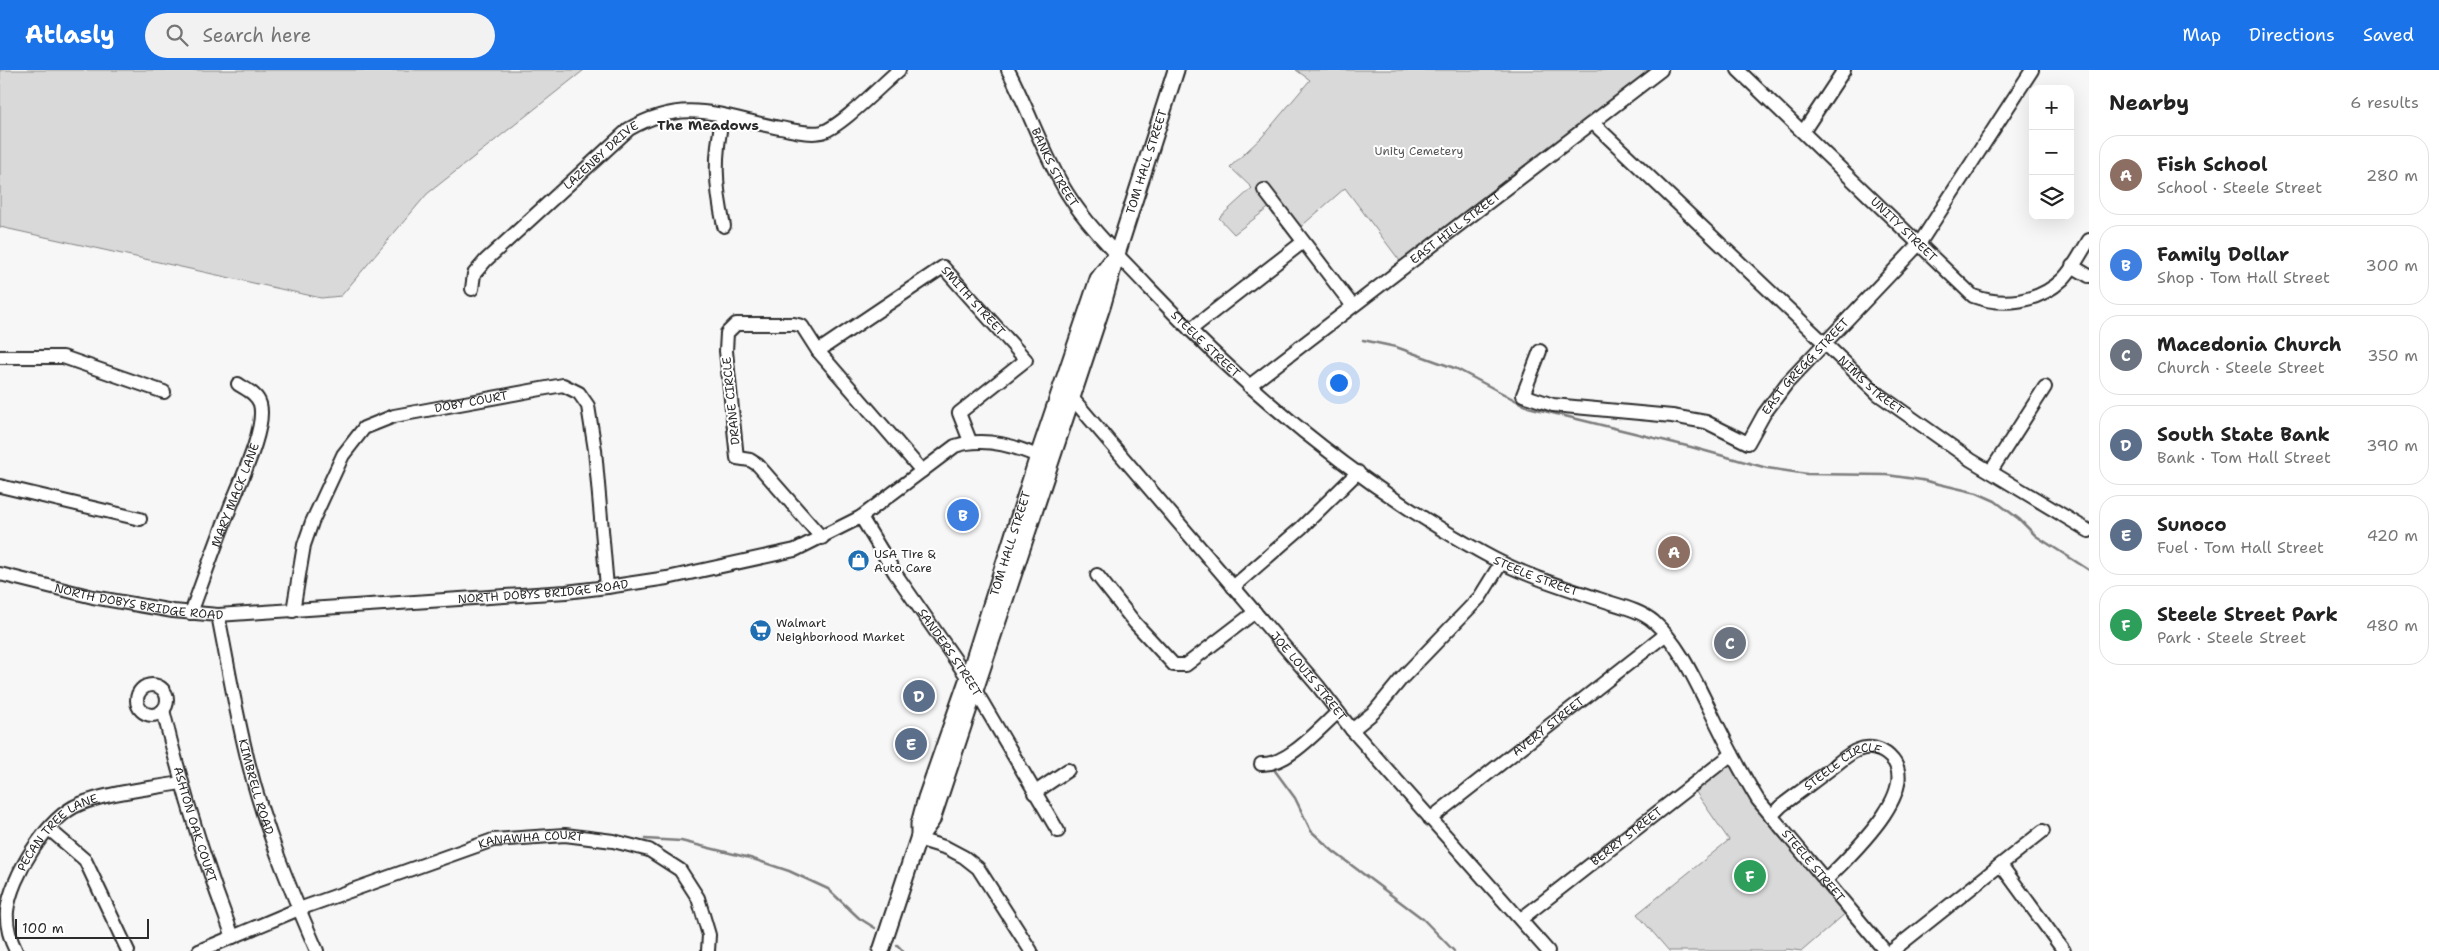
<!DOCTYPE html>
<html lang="en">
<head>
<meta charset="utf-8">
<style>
	:root { --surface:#fff; --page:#f2f2f2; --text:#222; --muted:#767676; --line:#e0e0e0; --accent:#1a73e8 }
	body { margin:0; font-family:"Shantell Sans",sans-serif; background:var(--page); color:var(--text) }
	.controls { position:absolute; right:15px; top:15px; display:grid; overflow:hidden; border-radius:10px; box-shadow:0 5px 20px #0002 }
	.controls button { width:45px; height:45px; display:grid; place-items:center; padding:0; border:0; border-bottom:1px solid var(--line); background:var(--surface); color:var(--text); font:25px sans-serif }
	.scale { position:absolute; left:15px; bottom:12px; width:134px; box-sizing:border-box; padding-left:5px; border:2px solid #2b2b2b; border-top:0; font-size:14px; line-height:18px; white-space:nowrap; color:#2b2b2b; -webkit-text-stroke:4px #fff; paint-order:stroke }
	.you { position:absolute; left:1338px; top:312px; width:18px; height:18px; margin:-12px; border:4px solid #fff; border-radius:50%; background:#1a73e8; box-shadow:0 0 0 8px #1a73e833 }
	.badge { display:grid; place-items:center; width:32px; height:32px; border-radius:50%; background:var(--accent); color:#fff; font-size:16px; font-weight:700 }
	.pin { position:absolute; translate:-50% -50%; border:2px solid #fff; box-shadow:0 1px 5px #0006 }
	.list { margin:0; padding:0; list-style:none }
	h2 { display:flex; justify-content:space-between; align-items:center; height:65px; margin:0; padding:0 20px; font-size:21px }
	h2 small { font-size:16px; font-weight:400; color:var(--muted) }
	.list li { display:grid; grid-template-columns:32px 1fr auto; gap:15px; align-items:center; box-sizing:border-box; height:80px; margin:0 10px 10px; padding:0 10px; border:1px solid var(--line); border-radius:20px }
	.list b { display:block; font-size:19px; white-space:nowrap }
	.list p { margin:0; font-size:16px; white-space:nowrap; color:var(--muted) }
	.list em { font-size:16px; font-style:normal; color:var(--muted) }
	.icon { flex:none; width:28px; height:28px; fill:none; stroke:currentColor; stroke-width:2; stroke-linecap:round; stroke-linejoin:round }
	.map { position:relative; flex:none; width:2089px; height:881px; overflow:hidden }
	header { display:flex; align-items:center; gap:30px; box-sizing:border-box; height:70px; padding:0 25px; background:var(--accent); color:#fff }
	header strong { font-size:24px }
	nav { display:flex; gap:28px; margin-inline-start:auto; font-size:18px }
	.search { width:350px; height:45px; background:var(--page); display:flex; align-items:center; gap:12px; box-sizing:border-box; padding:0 18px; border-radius:28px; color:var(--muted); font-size:19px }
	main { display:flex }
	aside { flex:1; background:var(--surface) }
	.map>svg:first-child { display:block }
	.green { fill:#d9d9d9; stroke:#828282 }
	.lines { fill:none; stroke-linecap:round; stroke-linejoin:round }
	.stream { stroke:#7b7b7b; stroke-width:2.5 }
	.minor-casing { stroke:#2b2b2b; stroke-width:16 }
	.major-casing { stroke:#2b2b2b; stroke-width:19 }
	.minor { stroke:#fff; stroke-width:12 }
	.major { stroke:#fff; stroke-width:15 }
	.labels { text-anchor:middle; stroke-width:4; stroke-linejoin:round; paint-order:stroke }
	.park-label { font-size:12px; fill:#565656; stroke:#fff }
	.street-label { font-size:12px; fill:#2b2b2b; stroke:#fff }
	.poi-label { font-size:12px; fill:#2b2b2b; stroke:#fff; text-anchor:start }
	.neighbourhood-label { font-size:14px; font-weight:bold; fill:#2b2b2b; stroke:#fff }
</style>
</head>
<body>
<header>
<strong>Atlasly</strong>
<div class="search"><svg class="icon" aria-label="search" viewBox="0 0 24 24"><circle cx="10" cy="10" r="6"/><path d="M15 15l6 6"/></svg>Search here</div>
<nav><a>Map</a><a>Directions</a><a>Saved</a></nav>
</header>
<main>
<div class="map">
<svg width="2089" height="881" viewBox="0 0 2089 881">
	<rect width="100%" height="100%" fill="#f7f7f7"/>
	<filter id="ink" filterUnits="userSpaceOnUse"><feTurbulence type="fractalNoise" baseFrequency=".02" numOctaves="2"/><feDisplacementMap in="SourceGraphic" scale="10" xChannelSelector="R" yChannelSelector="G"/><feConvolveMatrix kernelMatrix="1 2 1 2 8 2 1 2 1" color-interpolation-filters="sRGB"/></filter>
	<g filter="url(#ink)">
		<g class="green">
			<path d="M0 0H584L427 124 341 226 321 228 0 157Z"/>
			<path d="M1296 0H1659L1403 195 1345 118 1296 161 1275 133 1234 164 1219 148 1252 118 1230 97 1262 67 1310 10Z"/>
			<path d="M1730 690 1847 842 1802 881 1786 879 1784 881H1669L1637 844 1729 770 1693 718Z"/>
		</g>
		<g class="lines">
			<g class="stream">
				<path d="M1363 270 1396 277 1457 299 1528 337 1691 377 1767 398 1807 404 1887 405 1922 410 1977 423 1995 431 2019 449 2036 466 2089 500"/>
				<path d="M1273 698 1295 728 1311 761 1334 782 1423 849 1454 881"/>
				<path d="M645 769 681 771 750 788 789 801 828 819 859 848 875 858"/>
				<path d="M897 875 903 881"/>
			</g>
			<defs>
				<g id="minor">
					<path id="s1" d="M1008 0C1029 40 1043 84 1067 123 1089 158 1120 187 1148 217 1245 319 1360 416 1483 483 1520 504 1560 516 1599 529 1616 535 1641 540 1654 552 1678 573 1693 606 1707 634 1723 667 1739 699 1758 730L1885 881"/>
					<path id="s2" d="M1738 0 1973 226C2003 237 2038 233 2063 209 2073 199 2081 183 2089 170"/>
					<path d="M723 45C714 87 715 115 724 156"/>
					<path id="s3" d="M1593 53 1878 324 1971 390 2089 461"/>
					<path d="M1803 62 1844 0"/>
					<path d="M1264 120 1352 235"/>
					<path d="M2072 196 2089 206"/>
					<path id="s4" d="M472 219 474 204 486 190 629 59C687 26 721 47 780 58 792 60 809 65 822 62 841 57 882 14 899 0"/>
					<path d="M1190 260 1303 172"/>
					<path id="s5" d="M818 281 943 197 1026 290 959 343 970 371"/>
					<path id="s6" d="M1540 281 1523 325 1553 335 1672 346 1706 352 1748 373 1764 344 1787 313 1919 174 2032 0"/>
					<path d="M0 287H63L164 322"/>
					<path id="s7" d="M1249 316 1661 0"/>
					<path id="s8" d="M1073 329 1318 616 1352 660 1548 881"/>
					<path d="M1991 401 2045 317"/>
					<path d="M0 416 140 449"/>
					<path id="s9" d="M861 447 895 503 968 608 1058 761"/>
					<path d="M822 468 758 395 750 390 737 388 726 281 727 263 736 254H794L802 256 818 281 922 401"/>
					<path id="s10" d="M0 504 93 527 173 541 218 545 566 522 607 517 667 508 795 480 861 447 955 376C985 366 1017 376 1046 390"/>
					<path d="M1097 505 1135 553 1174 595H1186L1255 542"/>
					<path d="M1233 517 1301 458 1358 402"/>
					<path id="s11" d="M293 541 304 475 312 452 343 385 364 358 394 346 563 315 579 323 588 336 595 380 607 517"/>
					<path id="s12" d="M191 543C203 510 215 476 228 443 237 418 267 359 260 334 257 324 247 320 238 314"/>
					<path id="s13" d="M218 545C228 595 236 645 249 695 265 759 291 821 317 881"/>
					<circle cx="152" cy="630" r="15"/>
					<path id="s14" d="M163 640C182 719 204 791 233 867"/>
					<path d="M1352 660 1374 642 1402 608 1480 527 1501 493"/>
					<path d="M1261 694C1287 696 1319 659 1338 642"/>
					<path d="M1034 723 1068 700"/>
					<path id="s15" d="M1771 746 1781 736C1798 723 1816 710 1833 697 1841 691 1849 683 1858 680 1869 675 1882 679 1890 687 1924 719 1847 788 1825 811"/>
					<path id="s16" d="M1430 749 1665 565"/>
					<path d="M49 759 85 790 128 881"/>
					<path d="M918 769 947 778 964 787 978 798 1031 881"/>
					<path d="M2001 795 2064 881"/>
					<path id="s17" d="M1521 849 1732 684"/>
					<path id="s18" d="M16 881C10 869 6 854 7 841 11 807 47 747 80 734 109 722 149 719 180 713"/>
					<path id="s19" d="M199 881 299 839 493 770 565 765 613 771 649 780 680 800 698 828 709 865 708 881"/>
					<path d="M1892 881 2043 761"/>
				</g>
				<g id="major">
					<path id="s20" d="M919 767V754L926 728 968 608 1038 386 1098 209 1113 189"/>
					<path id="s21" d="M881 881 918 769 932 750 1103 234 1117 184 1176 0"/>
				</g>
			</defs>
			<use href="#minor" class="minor-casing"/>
			<use href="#major" class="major-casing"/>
			<use href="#minor" class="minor"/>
			<use href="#major" class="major"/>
		</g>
	</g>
	<defs>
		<symbol id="shop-disc" viewBox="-11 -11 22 22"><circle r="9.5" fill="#1f6fb2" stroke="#fff"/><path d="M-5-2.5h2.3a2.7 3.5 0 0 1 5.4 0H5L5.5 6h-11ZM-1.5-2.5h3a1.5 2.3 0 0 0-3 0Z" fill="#fff"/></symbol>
		<symbol id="supermarket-disc" viewBox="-11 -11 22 22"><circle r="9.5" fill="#1f6fb2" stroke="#fff"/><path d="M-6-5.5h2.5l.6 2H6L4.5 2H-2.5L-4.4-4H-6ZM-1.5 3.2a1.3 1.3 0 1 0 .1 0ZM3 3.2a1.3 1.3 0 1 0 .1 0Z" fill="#fff"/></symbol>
	</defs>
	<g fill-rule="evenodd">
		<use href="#shop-disc" x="846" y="478" width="25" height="25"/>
		<use href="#supermarket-disc" x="748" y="548" width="25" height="25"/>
	</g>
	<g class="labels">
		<g class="park-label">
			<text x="1419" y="85">Unity Cemetery</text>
		</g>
		<g class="street-label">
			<text dy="4" stroke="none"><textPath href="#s4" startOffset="189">LAZENBY DRIVE</textPath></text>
			<text dy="4" stroke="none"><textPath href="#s21" startOffset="834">TOM HALL STREET</textPath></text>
			<text dy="4" stroke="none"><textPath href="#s1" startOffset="108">BANKS STREET</textPath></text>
			<text dy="4" stroke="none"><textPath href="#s7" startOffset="260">EAST HILL STREET</textPath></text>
			<text dy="4" stroke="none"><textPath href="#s2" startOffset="230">UNITY STREET</textPath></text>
			<text dy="4" stroke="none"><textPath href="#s5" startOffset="196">SMITH STREET</textPath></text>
			<text dy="4" stroke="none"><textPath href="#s1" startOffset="342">STEELE STREET</textPath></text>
			<text dy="4" stroke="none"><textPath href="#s6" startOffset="376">EAST GREGG STREET</textPath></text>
			<text dy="4" stroke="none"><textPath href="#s3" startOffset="382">NIMS STREET</textPath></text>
			<text transform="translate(731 331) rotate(-96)" y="4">DRANE CIRCLE</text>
			<text dy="4" stroke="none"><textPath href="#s11" startOffset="310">DOBY COURT</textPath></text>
			<text dy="4" stroke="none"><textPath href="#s12" startOffset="126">MARY MACK LANE</textPath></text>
			<text dy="4" stroke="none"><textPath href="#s20" startOffset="308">TOM HALL STREET</textPath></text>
			<text dy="4" stroke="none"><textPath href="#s1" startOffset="748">STEELE STREET</textPath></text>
			<text dy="4" stroke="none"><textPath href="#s10" startOffset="548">NORTH DOBYS BRIDGE ROAD</textPath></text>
			<text dy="4" stroke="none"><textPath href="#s10" startOffset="142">NORTH DOBYS BRIDGE ROAD</textPath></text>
			<text dy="4" stroke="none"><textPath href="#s9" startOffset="162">SANDERS STREET</textPath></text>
			<text dy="4" stroke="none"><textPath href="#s8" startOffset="364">JOE LOUIS STREET</textPath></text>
			<text dy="4" stroke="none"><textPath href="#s16" startOffset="150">AVERY STREET</textPath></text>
			<text dy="4" stroke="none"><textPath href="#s15" startOffset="89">STEELE CIRCLE</textPath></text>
			<text dy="4" stroke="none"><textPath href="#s13" startOffset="176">KIMBRELL ROAD</textPath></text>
			<text dy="4" stroke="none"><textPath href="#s14" startOffset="119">ASHTON OAK COURT</textPath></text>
			<text dy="4" stroke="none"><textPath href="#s17" startOffset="134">BERRY STREET</textPath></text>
			<text dy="4" stroke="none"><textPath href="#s18" startOffset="139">PECAN TREE LANE</textPath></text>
			<text dy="4" stroke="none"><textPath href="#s19" startOffset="352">KANAWHA COURT</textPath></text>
			<text dy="4" stroke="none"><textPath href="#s1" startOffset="1168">STEELE STREET</textPath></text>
		</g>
		<g class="poi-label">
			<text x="874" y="488">USA Tire &amp;<tspan x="874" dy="14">Auto Care</tspan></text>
			<text x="776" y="557">Walmart<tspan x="776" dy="14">Neighborhood Market</tspan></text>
		</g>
		<g class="neighbourhood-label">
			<text x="708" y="60">The Meadows</text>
		</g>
	</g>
</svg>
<div class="controls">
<button>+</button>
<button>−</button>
<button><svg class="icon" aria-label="layers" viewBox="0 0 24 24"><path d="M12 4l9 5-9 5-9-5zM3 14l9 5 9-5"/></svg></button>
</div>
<div class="scale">100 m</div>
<div class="you"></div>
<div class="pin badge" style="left:1674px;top:482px;background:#8d6e63">A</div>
<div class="pin badge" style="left:963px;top:445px;background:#3f7fe0">B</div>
<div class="pin badge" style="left:1730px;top:573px;background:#6b7280">C</div>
<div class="pin badge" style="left:919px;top:626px;background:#5c6f8a">D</div>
<div class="pin badge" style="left:911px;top:674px;background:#5c6f8a">E</div>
<div class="pin badge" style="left:1750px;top:806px;background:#2e9e5b">F</div>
</div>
<aside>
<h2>Nearby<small>6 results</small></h2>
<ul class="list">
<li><span class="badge" style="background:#8d6e63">A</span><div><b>Fish School</b><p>School · Steele Street</p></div><em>280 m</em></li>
<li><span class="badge" style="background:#3f7fe0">B</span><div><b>Family Dollar</b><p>Shop · Tom Hall Street</p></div><em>300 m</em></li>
<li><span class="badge" style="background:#6b7280">C</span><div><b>Macedonia Church</b><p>Church · Steele Street</p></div><em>350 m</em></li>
<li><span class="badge" style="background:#5c6f8a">D</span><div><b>South State Bank</b><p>Bank · Tom Hall Street</p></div><em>390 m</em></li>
<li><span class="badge" style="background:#5c6f8a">E</span><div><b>Sunoco</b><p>Fuel · Tom Hall Street</p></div><em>420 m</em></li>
<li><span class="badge" style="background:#2e9e5b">F</span><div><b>Steele Street Park</b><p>Park · Steele Street</p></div><em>480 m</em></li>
</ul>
</aside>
</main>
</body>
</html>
